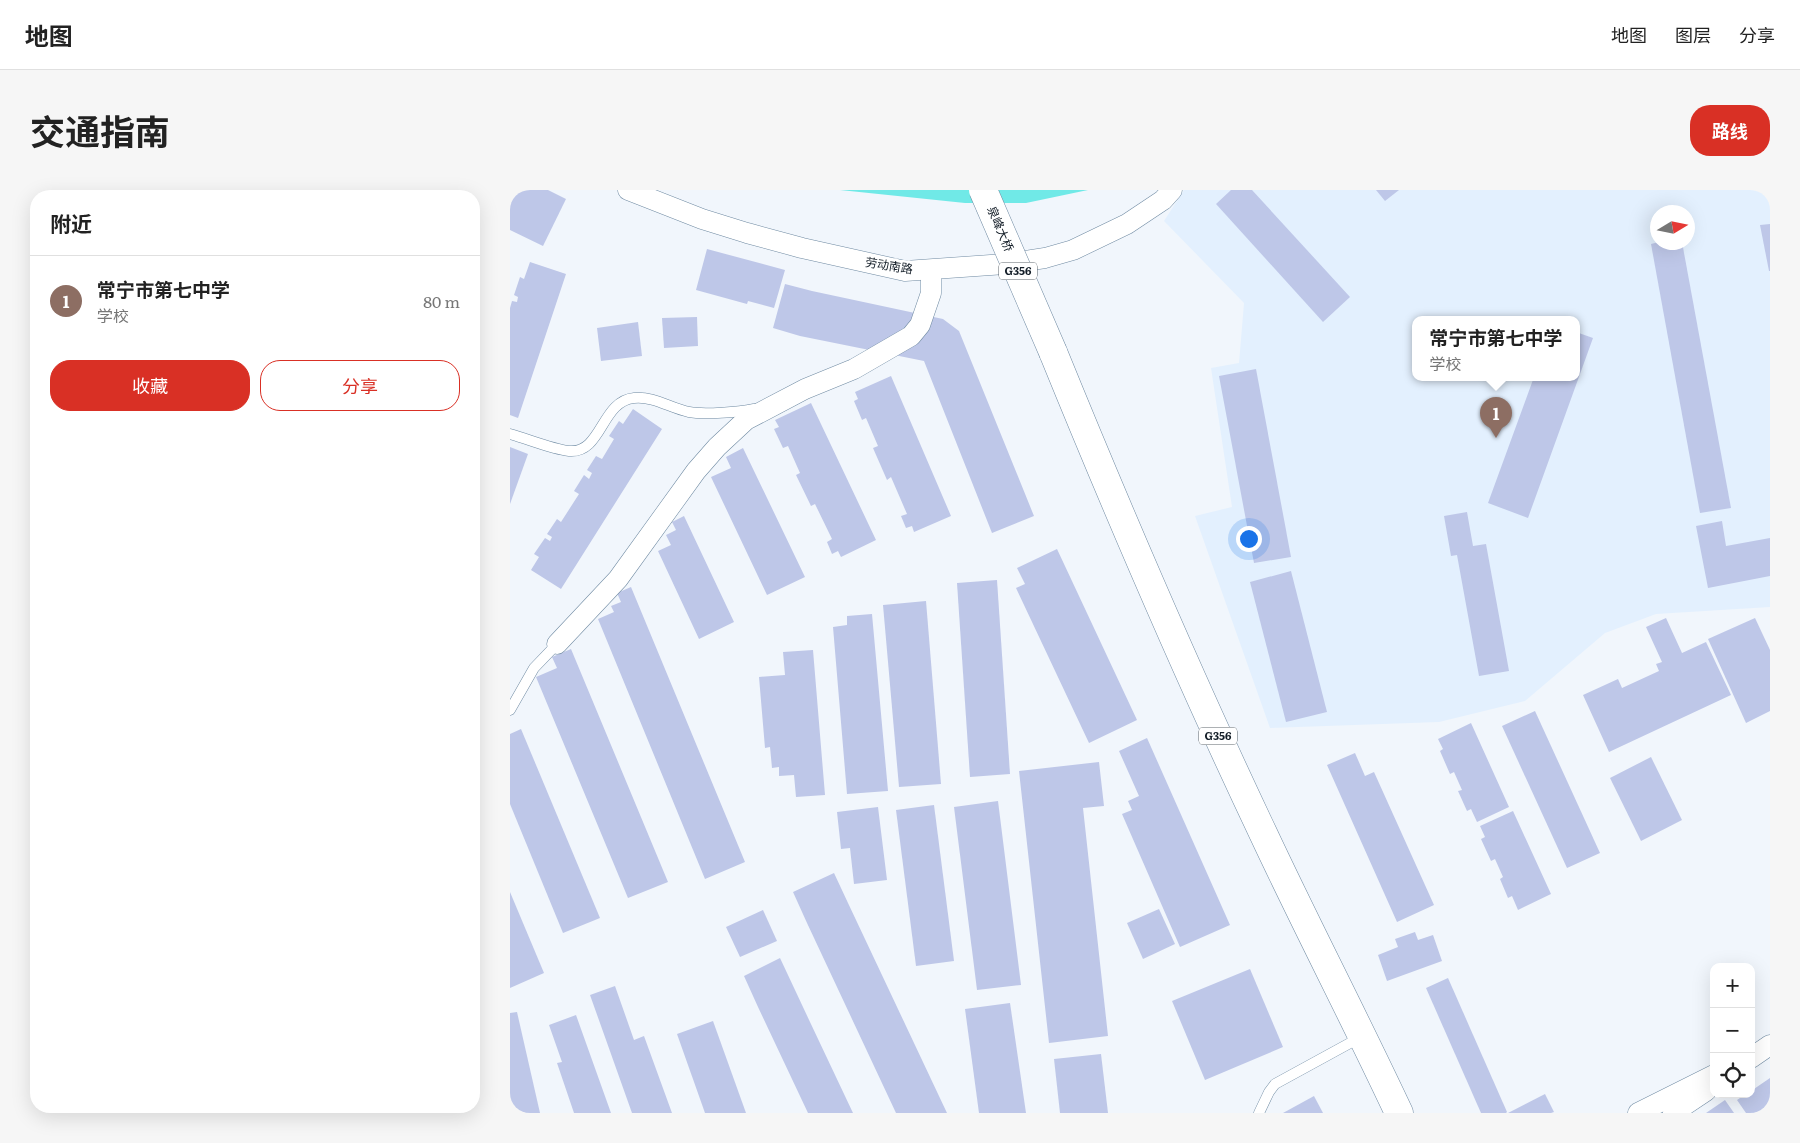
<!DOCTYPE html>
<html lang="zh">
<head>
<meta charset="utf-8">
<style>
	:root { --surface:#fff; --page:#f6f6f6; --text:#222; --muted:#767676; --line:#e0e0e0; --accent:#d93025 }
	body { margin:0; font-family:Literata,"Noto Sans SC",serif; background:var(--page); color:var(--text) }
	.controls { position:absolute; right:15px; bottom:15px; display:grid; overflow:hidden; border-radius:10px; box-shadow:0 5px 20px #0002 }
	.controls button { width:45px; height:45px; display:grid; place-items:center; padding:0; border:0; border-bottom:1px solid var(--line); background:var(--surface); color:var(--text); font:25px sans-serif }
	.compass { position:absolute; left:1140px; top:15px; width:45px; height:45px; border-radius:50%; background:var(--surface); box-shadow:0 5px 20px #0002; rotate:80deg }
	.you { position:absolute; left:738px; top:348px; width:18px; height:18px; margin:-12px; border:4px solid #fff; border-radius:50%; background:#1a73e8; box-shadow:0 0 0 8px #1a73e833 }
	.badge { display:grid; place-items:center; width:32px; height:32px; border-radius:50%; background:var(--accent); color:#fff; font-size:16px; font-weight:700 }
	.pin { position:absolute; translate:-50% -41px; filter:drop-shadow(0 1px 2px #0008) }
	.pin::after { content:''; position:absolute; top:26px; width:18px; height:15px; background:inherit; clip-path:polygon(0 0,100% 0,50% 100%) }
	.popup { position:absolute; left:902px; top:126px; width:168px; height:65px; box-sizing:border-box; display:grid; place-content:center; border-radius:10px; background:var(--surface); filter:drop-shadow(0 1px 4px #0005); font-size:16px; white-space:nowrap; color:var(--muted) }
	.popup b { font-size:19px; color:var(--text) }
	.popup::after { content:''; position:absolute; left:50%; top:100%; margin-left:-10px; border:10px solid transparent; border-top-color:var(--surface) }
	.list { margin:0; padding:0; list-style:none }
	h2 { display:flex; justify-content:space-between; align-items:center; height:65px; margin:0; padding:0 20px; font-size:21px }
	h2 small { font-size:16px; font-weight:400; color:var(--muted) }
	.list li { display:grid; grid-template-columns:32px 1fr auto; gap:15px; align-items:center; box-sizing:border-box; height:90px; padding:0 20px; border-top:1px solid var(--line) }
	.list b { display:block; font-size:19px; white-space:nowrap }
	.list p { margin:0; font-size:16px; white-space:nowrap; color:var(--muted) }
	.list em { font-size:16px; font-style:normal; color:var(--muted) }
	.actions { display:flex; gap:10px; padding:15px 20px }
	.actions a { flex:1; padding:11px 0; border:1px solid var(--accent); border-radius:20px; text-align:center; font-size:18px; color:var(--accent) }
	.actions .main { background:var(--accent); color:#fff }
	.icon { flex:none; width:28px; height:28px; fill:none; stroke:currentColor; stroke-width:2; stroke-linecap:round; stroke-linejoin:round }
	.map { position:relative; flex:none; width:1260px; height:923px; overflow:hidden; border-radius:20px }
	header { display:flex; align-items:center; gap:30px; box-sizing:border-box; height:70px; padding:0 25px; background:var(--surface); border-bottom:1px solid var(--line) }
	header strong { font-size:24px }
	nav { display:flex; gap:28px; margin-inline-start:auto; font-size:18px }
	.intro { display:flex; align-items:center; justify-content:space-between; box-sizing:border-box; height:120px; padding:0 30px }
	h1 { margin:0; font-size:35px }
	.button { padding:12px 22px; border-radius:20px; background:var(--accent); color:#fff; font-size:18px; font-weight:700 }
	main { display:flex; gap:30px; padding:0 30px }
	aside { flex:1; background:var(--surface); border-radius:20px; box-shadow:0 5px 20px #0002 }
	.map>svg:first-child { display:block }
	.built { fill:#e3f0fe; fill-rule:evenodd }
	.water { fill:#70e9e7 }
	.building { fill:#bec7e8 }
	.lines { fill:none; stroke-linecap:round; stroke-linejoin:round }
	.service-casing { stroke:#6f8aa2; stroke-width:11 }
	.minor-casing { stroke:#6f8aa2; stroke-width:21 }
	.trunk-casing { stroke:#6f8aa2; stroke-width:29 }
	.service { stroke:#fff; stroke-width:10 }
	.minor { stroke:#fff; stroke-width:20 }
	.trunk { stroke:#fff; stroke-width:28 }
	.trunk-bridge-casing { stroke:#6f8aa2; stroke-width:29; stroke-linecap:butt }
	.trunk-bridge { stroke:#fff; stroke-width:28 }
	.labels { text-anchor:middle; stroke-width:5; stroke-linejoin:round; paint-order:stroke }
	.shield { fill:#fff; stroke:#5a6268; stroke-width:1 }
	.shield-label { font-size:11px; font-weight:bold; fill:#141e28 }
	.street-label { font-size:12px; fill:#141e28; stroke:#fff }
</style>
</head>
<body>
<header>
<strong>地图</strong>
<nav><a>地图</a><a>图层</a><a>分享</a></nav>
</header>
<div class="intro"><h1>交通指南</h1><a class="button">路线</a></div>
<main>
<aside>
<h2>附近<small></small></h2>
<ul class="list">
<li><span class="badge" style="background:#8d6e63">1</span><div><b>常宁市第七中学</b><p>学校</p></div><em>80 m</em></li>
</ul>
<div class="actions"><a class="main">收藏</a><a>分享</a></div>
</aside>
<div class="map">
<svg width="1260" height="923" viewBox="0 0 1260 923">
	<rect width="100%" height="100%" fill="#f1f6fc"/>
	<path class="built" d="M674 0H1260V417L1146 424 1095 443 1015 511 929 532 760 538 685 326 722 317 701 178 729 173 734 113 654 31ZM1148 22H1178V52H1148ZM906 129H1066V187H906Z"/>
	<path class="water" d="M330 0H578L516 13H455Z"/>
	<g class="building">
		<path d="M0 0H38L56 9 33 56 0 40Z"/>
		<path d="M721 0H742L840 107 813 132 706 14Z"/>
		<path d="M866 0H889L875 11Z"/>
		<path d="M1260 34V81H1259L1250 35Z"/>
		<path d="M1149 52H1172L1221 318 1190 323 1141 54Z"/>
		<path d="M197 59 275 80 264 118 238 111 237 114 186 100Z"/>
		<path d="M20 72 56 84 8 228 0 225V118L2 111 7 112 8 107 4 105 10 87 14 89Z"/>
		<path d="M275 94 302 101 433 129 449 141 524 326 482 343 414 171 290 146 263 138Z"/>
		<path d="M187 127 188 156 154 158 152 128Z"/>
		<path d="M128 132 132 166 91 171 87 138Z"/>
		<path d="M1066 142 1083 148 1018 328 978 313 1024 187H1066Z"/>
		<path d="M746 179 781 367 744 373 709 186Z"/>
		<path d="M381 186 441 326 404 342 402 336 396 338 391 326 397 324 381 287 377 290 363 258 368 256 356 228 352 230 344 211 348 209 345 202Z"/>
		<path d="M301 213 366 350 331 367 328 361 322 364 317 352 322 349 305 314 301 316 286 285 290 283 278 256 273 258 264 239 269 237 265 230Z"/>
		<path d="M123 219 152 239 51 399 21 380 29 367 24 364 35 348 40 351 42 347 37 344 47 329 51 332 69 304 64 301 74 285 79 289 82 283 77 280 86 266 92 269 104 249 99 246 109 231 113 234Z"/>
		<path d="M0 257 18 264 0 314Z"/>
		<path d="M233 258 295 387 257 405 201 287 221 278 216 267Z"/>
		<path d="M957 322 963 356 976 354 999 481 969 486 947 365 941 366 934 326Z"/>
		<path d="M174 326 224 432 189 449 148 361 161 355 156 345 166 340 162 332Z"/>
		<path d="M1212 331 1216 356 1260 348V386L1198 398 1186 336Z"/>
		<path d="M547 359 627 530 579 553 506 398 515 394 507 378Z"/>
		<path d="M781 381 817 522 776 532 740 392Z"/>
		<path d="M487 390 500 584 460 587 447 393Z"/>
		<path d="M121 397 235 672 195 689 88 429 104 422 101 416 111 412 107 403Z"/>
		<path d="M416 411 431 594 389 597 373 415Z"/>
		<path d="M362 424 378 601 337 604 323 437 337 435V426Z"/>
		<path d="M1156 428 1172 463 1196 452 1221 505 1099 562 1073 505 1108 489 1112 498 1149 481 1146 474 1152 472 1136 437Z"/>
		<path d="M1245 428 1260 460V521L1236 533 1198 449Z"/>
		<path d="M61 459 158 692 118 708 26 487 47 478 42 467Z"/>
		<path d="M303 460 315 605 286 607 284 585 269 586V577L262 578 260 557 255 558 249 487 275 485 273 462Z"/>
		<path d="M1025 521 1090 663 1057 678 992 536Z"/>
		<path d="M961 533 999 617 967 632 961 619 957 621 948 601 952 600 944 582 940 584 930 561 933 559 928 549Z"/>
		<path d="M11 539 90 728 53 743 0 614V544Z"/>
		<path d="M637 548 720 735 670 757 612 624 622 620 618 611 629 606 609 561Z"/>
		<path d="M845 563 855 586 864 582 924 715 887 732 817 575Z"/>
		<path d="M1141 567 1172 630 1131 651 1100 588Z"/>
		<path d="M589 572 594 616 573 618 598 846 539 853 509 581Z"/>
		<path d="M488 611 511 795 467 800 444 617Z"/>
		<path d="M424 615 444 771 406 776 386 620Z"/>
		<path d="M368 617 377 690 344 694 340 658 331 659 327 622Z"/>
		<path d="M1003 621 1041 704 1008 720 1002 706 998 708 990 689 993 687 985 669 981 671 971 649 975 647 970 636Z"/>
		<path d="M324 683 338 713 437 923H386L297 733 283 702Z"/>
		<path d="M0 702 34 783 0 798Z"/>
		<path d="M649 719 665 754 633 769 617 733Z"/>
		<path d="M253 720 267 751 230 767 216 737Z"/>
		<path d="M905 742 908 750 923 745 932 771 877 791 868 765 888 757 885 749Z"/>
		<path d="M270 768 300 832 343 923H298L248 817 234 786Z"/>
		<path d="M740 779 773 857 695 890 662 811Z"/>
		<path d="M938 788 997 922 996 923H971L916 798Z"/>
		<path d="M105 796 124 850 134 846 162 923H122L80 805Z"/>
		<path d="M500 813 516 923H469L455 819Z"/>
		<path d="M7 822 30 923H0V823Z"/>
		<path d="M66 825 101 923H64L47 873 52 872 39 835Z"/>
		<path d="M203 831 236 923H195L167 844Z"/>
		<path d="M591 864 598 923H550L544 869Z"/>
		<path d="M1260 888V923H1236L1227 910 1236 904H1241V901Z"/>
		<path d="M1035 904 1044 922 1041 923H998Z"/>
		<path d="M804 906 813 923H773Z"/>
		<path d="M1215 910 1224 923H1196Z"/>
	</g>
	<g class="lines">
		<defs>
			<g id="service">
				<path d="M0 244C18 249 42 259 59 261 92 264 91 211 124 208 144 206 160 218 179 222 194 225 229 222 244 219"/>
				<path d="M0 520 24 478 47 454"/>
				<path d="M749 923 759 902 765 894 851 847"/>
			</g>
			<g id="minor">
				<path d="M118 0 192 29 237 43 292 58 395 81 495 74 535 68 563 60 617 34 653 10 662 0"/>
				<path d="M47 454 108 389 186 281 207 257 236 230 295 199 344 179 401 146 410 135 421 103V80"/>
				<path d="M1241 868 1260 855"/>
				<path d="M1128 923 1204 885"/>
				<path d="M1163 923 1196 901"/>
			</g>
			<path id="trunk" d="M543 162C609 324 678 485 753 643 797 737 845 829 889 923"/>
		</defs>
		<use href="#service" class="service-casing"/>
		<use href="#minor" class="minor-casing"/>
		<use href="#trunk" class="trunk-casing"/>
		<use href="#service" class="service"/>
		<use href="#minor" class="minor"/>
		<use href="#trunk" class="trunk"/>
		<defs>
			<path id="trunk-bridge" d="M473 0 543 162"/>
		</defs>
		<use href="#trunk-bridge" class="trunk-bridge-casing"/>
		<use href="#trunk-bridge" class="trunk-bridge"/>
	</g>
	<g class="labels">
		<g class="shield">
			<rect x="489" y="72.5" width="38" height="17" rx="4"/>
			<rect x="689" y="537.5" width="38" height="17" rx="4"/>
		</g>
		<g class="shield-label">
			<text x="508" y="85">G356</text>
			<text x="708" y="550">G356</text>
		</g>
		<g class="street-label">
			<text transform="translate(490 39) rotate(67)" y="4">泉峰大桥</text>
			<text transform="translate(379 76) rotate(9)" y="4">劳动南路</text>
		</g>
	</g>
</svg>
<div class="controls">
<button>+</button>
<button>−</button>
<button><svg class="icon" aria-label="locate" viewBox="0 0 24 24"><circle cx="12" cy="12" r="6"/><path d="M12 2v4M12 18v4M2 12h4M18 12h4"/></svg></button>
</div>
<svg class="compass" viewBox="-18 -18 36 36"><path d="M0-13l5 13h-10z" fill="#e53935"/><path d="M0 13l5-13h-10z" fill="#767676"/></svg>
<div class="you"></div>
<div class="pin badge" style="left:986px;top:248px;background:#8d6e63">1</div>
<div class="popup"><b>常宁市第七中学</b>学校</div>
</div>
</main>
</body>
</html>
